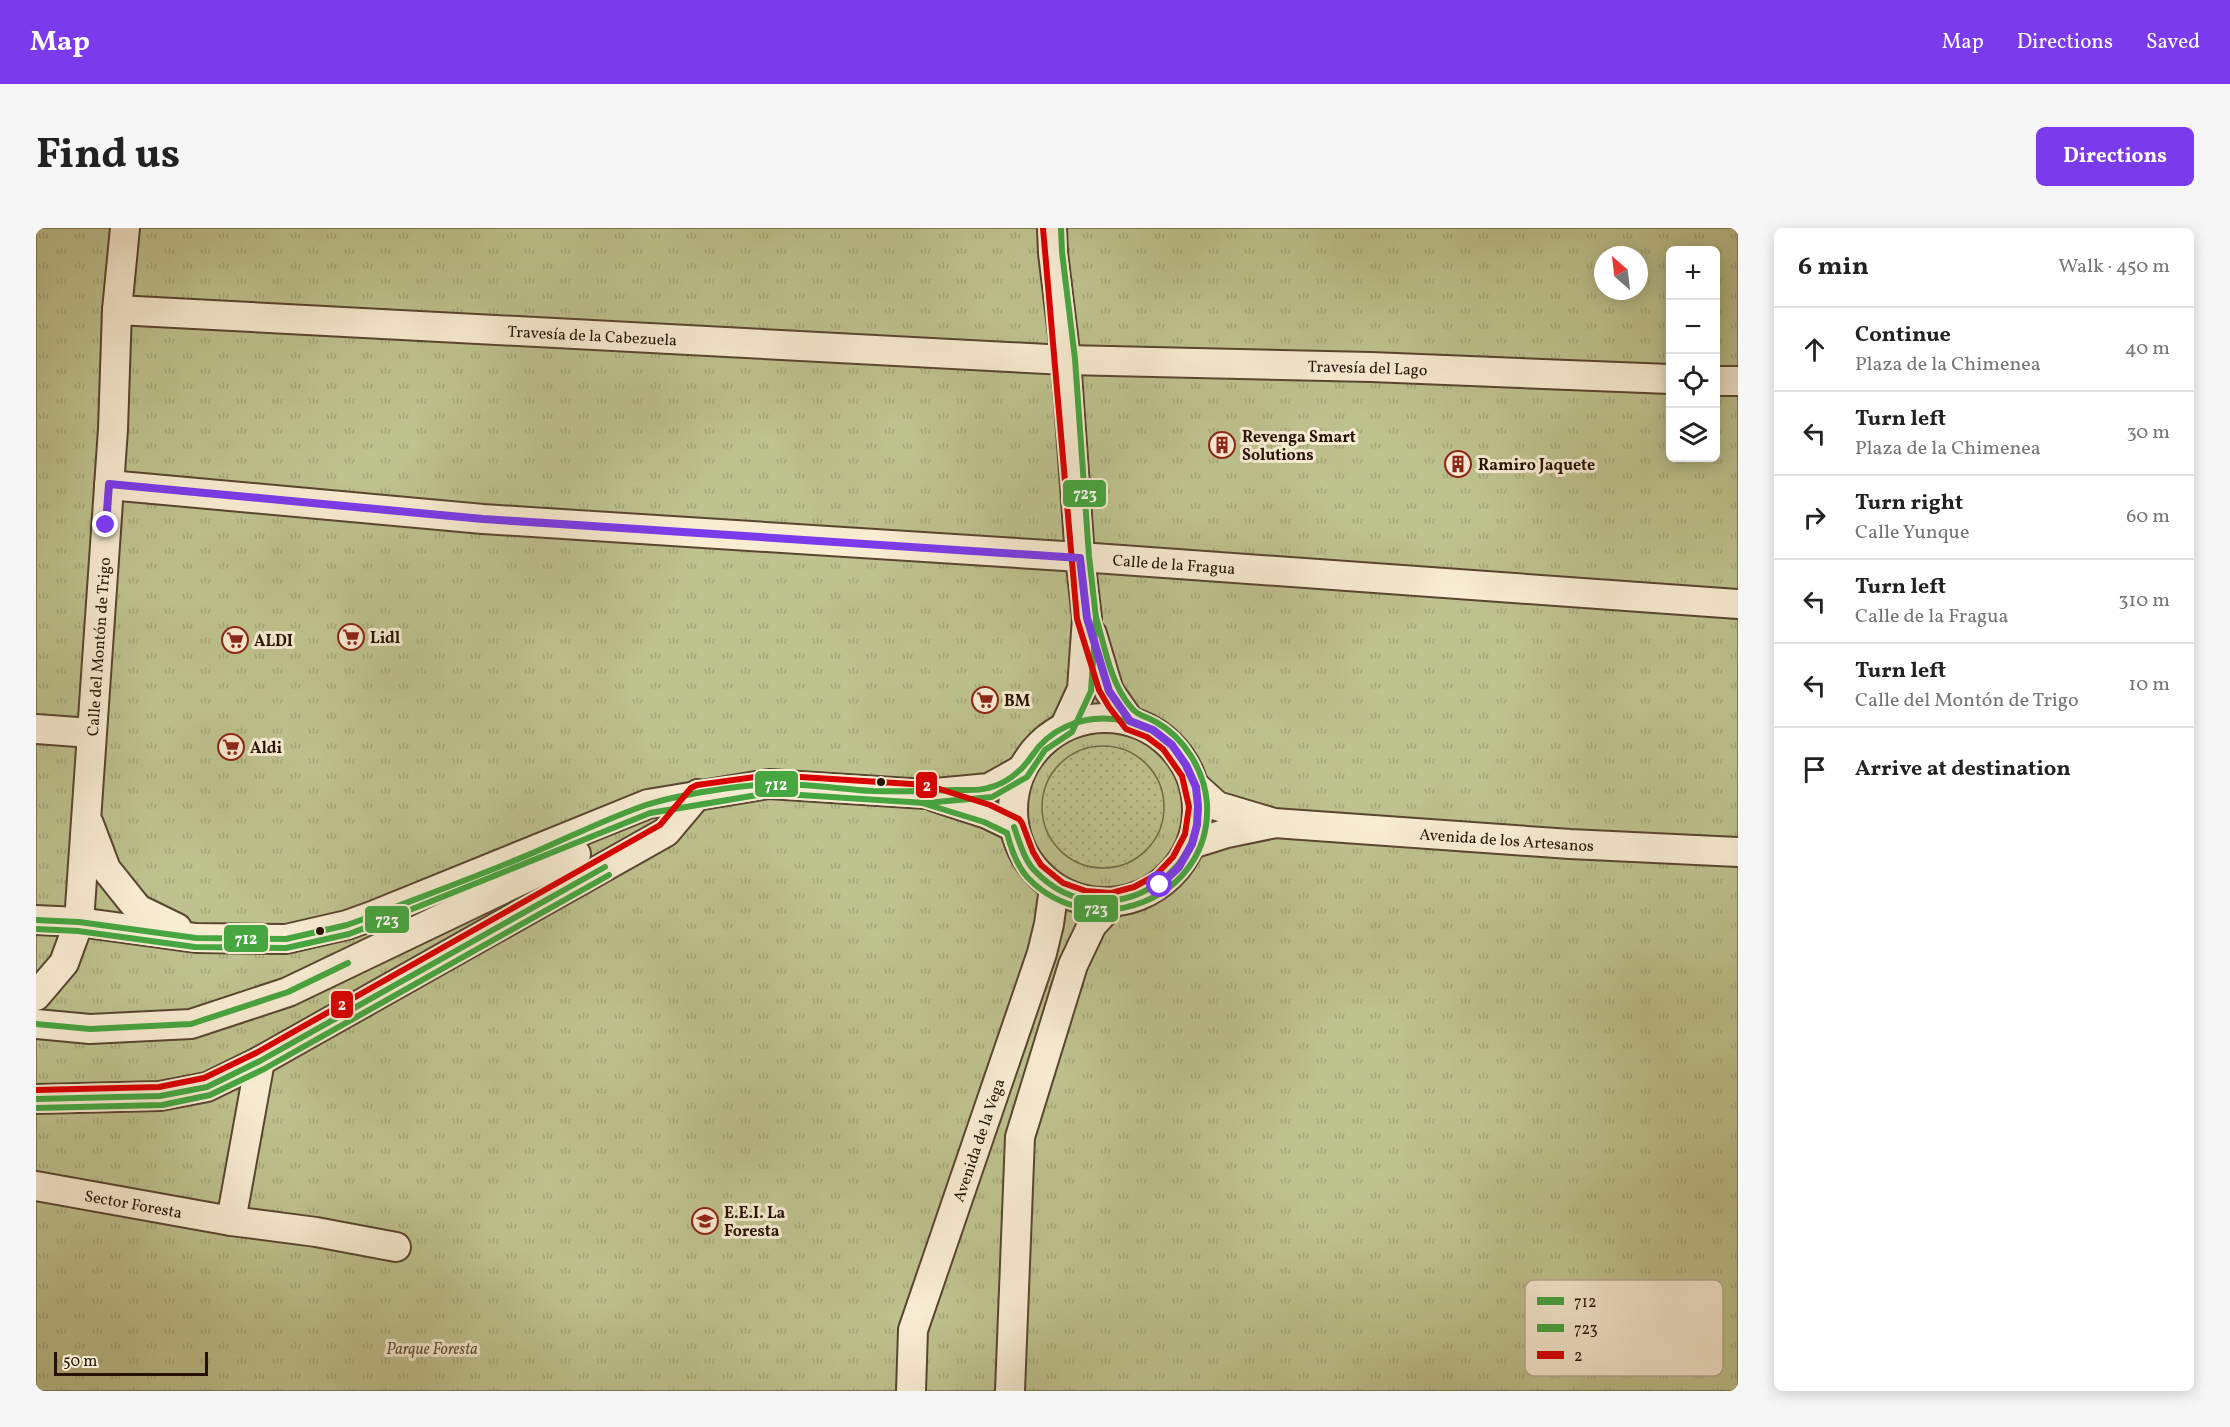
<!DOCTYPE html>
<html lang="en">
<head>
<meta charset="utf-8">
<style>
	:root { --surface:#fff; --page:#f6f6f6; --text:#222; --muted:#767676; --line:#e0e0e0; --accent:#7c3aed }
	body { margin:0; font-family:Vollkorn,serif; background:var(--page); color:var(--text) }
	.controls { position:absolute; right:18px; top:18px; display:grid; overflow:hidden; border-radius:9px; box-shadow:0 3px 15px #0003 }
	.controls button { width:54px; height:54px; display:grid; place-items:center; padding:0; border:0; border-bottom:2px solid var(--line); background:var(--surface); color:var(--text); font:30px sans-serif }
	.compass { position:absolute; left:1558px; top:18px; width:54px; height:54px; border-radius:50%; background:var(--surface); box-shadow:0 3px 15px #0003; rotate:332deg }
	.scale { position:absolute; left:18px; bottom:15px; width:154px; box-sizing:border-box; padding-left:6px; border:3px solid #261103; border-top:0; font-size:16px; line-height:21px; white-space:nowrap; color:#261103; -webkit-text-stroke:4px #f8ecd2; paint-order:stroke }
	.stop { position:absolute; width:18px; height:18px; margin:-14px; border:4px solid #7c3aed; border-radius:50%; background:#fff }
	.stop.end { background:#7c3aed; border-color:#fff; box-shadow:0 2px 6px #0008 }
	.list { margin:0; padding:0; list-style:none }
	h2 { display:flex; justify-content:space-between; align-items:center; height:78px; margin:0; padding:0 24px; font-size:26px }
	h2 small { font-size:20px; font-weight:400; color:var(--muted) }
	.list li { display:grid; grid-template-columns:39px 1fr auto; gap:18px; align-items:center; box-sizing:border-box; height:84px; padding:0 24px; border-top:2px solid var(--line) }
	.list b { display:block; font-size:22px; white-space:nowrap }
	.list p { margin:0; font-size:20px; white-space:nowrap; color:var(--muted) }
	.list em { font-size:20px; font-style:normal; color:var(--muted) }
	.icon { flex:none; width:33px; height:33px; fill:none; stroke:currentColor; stroke-width:2; stroke-linecap:round; stroke-linejoin:round }
	.map { position:relative; flex:none; width:1702px; height:1163px; overflow:hidden; border-radius:9px }
	header { display:flex; align-items:center; gap:36px; box-sizing:border-box; height:84px; padding:0 30px; background:var(--accent); color:#fff }
	header strong { font-size:28px }
	nav { display:flex; gap:33px; margin-inline-start:auto; font-size:21px }
	.intro { display:flex; align-items:center; justify-content:space-between; box-sizing:border-box; height:144px; padding:0 36px }
	h1 { margin:0; font-size:42px }
	.button { padding:15px 27px; border-radius:9px; background:var(--accent); color:#fff; font-size:21px; font-weight:700 }
	main { display:flex; gap:36px; padding:0 36px }
	aside { flex:1; background:var(--surface); border-radius:9px; box-shadow:0 3px 15px #0003 }
	.map>svg:first-child { display:block }
	.park { fill:url(#park-tufts); stroke:#726a48; stroke-width:1.5; fill-rule:evenodd }
	.garden { fill:url(#garden-dots); stroke:#726a48; stroke-width:1.5 }
	.lines { fill:none; stroke-linecap:round; stroke-linejoin:round }
	.minor-casing { stroke:#5a4530; stroke-width:32 }
	.minor { stroke:#f8ecd2; stroke-width:28 }
	.bus-1-casing { stroke:#f8ecd2; stroke-width:10 }
	.bus-2-casing { stroke:#f8ecd2; stroke-width:10 }
	.bus-3-casing { stroke:#f8ecd2; stroke-width:10 }
	.bus-1 { stroke:#46a640; stroke-width:6 }
	.bus-2 { stroke:#46a640; stroke-width:6 }
	.bus-3 { stroke:#db0000; stroke-width:6 }
	.route { stroke:#7c3aed; stroke-width:8 }
	.bus-dot { fill:#261103; stroke:#f8ecd2; stroke-width:2 }
	.labels { text-anchor:middle; stroke-width:6; stroke-linejoin:round; paint-order:stroke }
	.street-label { font-size:16px; fill:#261103; stroke:#f8ecd2 }
	.poi-label { font-size:16px; font-weight:bold; fill:#261103; stroke:#f8ecd2; text-anchor:start }
	.park-label { font-size:16px; font-style:italic; fill:#5b4f34; stroke:#f8ecd2 }
	.key { fill:#f8ecd2; stroke:#b9aa94; stroke-width:1.5 }
	.key-label { font-size:16px; fill:#261103 }
	.line-badge { stroke:#f8ecd2; stroke-width:2 }
	.badge-label { font-size:16px; text-anchor:middle; font-weight:bold; fill:#fff }
</style>
</head>
<body>
<header>
<strong>Map</strong>
<nav><a>Map</a><a>Directions</a><a>Saved</a></nav>
</header>
<div class="intro"><h1>Find us</h1><a class="button">Directions</a></div>
<main>
<div class="map">
<svg width="1702" height="1163" viewBox="0 0 1702 1163">
	<defs>
		<pattern id="park-tufts" width="24" height="20" patternUnits="userSpaceOnUse" patternTransform="scale(1.5)"><rect width="24" height="20" fill="#bec28e"/><path d="M3 7l-1-3M5 7V3M7 7l1-3M15 17l-1-3M17 17v-4M19 17l1-3" fill="none" stroke="#a3a679"/></pattern>
		<pattern id="garden-dots" width="8" height="8" patternUnits="userSpaceOnUse" patternTransform="scale(1.5)"><rect width="8" height="8" fill="#bec28e"/><path d="M2 2h.1M6 6h.1" fill="none" stroke="#a3a679" stroke-width="1.8" stroke-linecap="round"/></pattern>
	</defs>
	<rect width="100%" height="100%" fill="#f4e1b9"/>
	<filter id="stains"><feTurbulence type="fractalNoise" baseFrequency=".00333" numOctaves="4"/><feColorMatrix values="0 0 0 0 .2 0 0 0 0 .09 0 0 0 0 .02 0 0 0 .5 -.17"/></filter>
	<radialGradient id="worn" r=".72"><stop offset=".6" stop-color="#630" stop-opacity="0"/><stop offset="1" stop-color="#630" stop-opacity=".3"/></radialGradient>
	<path class="park" d="M0 0H1702V1163H0ZM1634 22H1680V230H1634ZM1567 27H1603V63H1567Z"/>
	<circle class="garden" cx="1067" cy="579" r="61"/>
	<g class="lines">
		<defs>
			<g id="minor">
				<path d="M1016 0 1017 25 1030 132 1044 329 1051 390 1046 461 1029 498"/>
				<path id="s1" d="M81 82 1030 132 1335 139 1634 151"/>
				<path d="M1680 153H1702"/>
				<path id="s2" d="M73 257 447 291 1044 329 1702 376"/>
				<path d="M1056 406 1073 463 1094 493"/>
				<circle cx="1069" cy="582" r="92"/>
				<path d="M0 501 55 505"/>
				<path id="s3" d="M1160 559 1181 578 1238 595 1534 616 1702 624"/>
				<path d="M899 569 951 586 978 599"/>
				<path d="M53 596 70 641 102 681 141 700"/>
				<path d="M1156 616 1191 605 1235 596"/>
				<path d="M0 692 43 694 160 710 250 711 311 697 336 688 612 576 733 556 889 566 953 560 985 542"/>
				<path id="s4" d="M0 768 28 735 43 694 77 201 81 82 89 0"/>
				<path d="M0 796 54 801 155 796 252 764 540 626"/>
				<path d="M0 871 124 868 171 859 224 833 630 604 662 566"/>
				<path id="s5" d="M0 958 195 993 224 833"/>
				<path d="M195 993 280 1004 360 1019"/>
				<path id="s6" d="M875 1163 877 1102 1006 725 1013 696 1018 660"/>
				<path d="M974 1163 984 909 1037 737 1056 697 1076 675"/>
			</g>
		</defs>
		<use href="#minor" class="minor-casing"/>
		<use href="#minor" class="minor"/>
		<defs>
			<g id="bus-1">
				<path d="M0 692 43 694 160 710 250 711 311 697 336 688C390 667 445 647 499 624 536 608 572 590 610 577 644 566 705 557 741 556 773 556 805 561 837 563 866 564 893 563 922 562 931 562 942 563 952 560 969 556 985 544 995 529 1013 501 1044 488 1077 491 1106 493 1132 507 1147 532 1207 626 1076 725 998 642 988 631 983 613 978 599"/>
				<path d="M0 796 54 801 155 796 252 764 312 735"/>
				<path d="M0 871 124 868 171 859 224 833 569 639"/>
			</g>
			<g id="bus-2">
				<path d="M883 574 948 594 971 605C975 621 981 638 992 650 1057 717 1176 671 1171 576 1169 544 1149 510 1120 494 1110 488 1101 488 1094 478 1074 454 1069 419 1060 389"/>
				<path d="M0 701 42 703 159 719 250 720 313 706 339 696 614 585 733 565 889 575 956 569 991 549 1009 522 1036 504 1055 463 1060 390 1053 328 1039 131 1026 24 1025 0"/>
				<path d="M0 880 126 877 174 867 228 841 573 647"/>
			</g>
			<path id="bus-3" d="M0 862 123 859 168 850 220 825 624 597 655 560 661 557 733 547 891 557 954 577 983 591 986 595 997 624 1005 637 1027 655 1050 663 1075 665 1098 659 1120 647 1137 629 1149 606 1153 579 1146 548 1127 521 1111 509 1090 501 1073 479 1063 462 1041 391 1007 0"/>
		</defs>
		<use href="#bus-1" class="bus-1-casing"/>
		<use href="#bus-2" class="bus-2-casing"/>
		<use href="#bus-3" class="bus-3-casing"/>
		<use href="#bus-1" class="bus-1"/>
		<use href="#bus-2" class="bus-2"/>
		<use href="#bus-3" class="bus-3"/>
	</g>
	<g class="lines">
		<path class="route" d="M70 297 73 256 447 291 1044 330 1051 390 1073 463 1094 493 1117 502 1136 517 1150 537 1160 559 1162 578 1161 597 1156 616 1143 639 1124 657"/>
	</g>
	<defs>
		<symbol id="building-ring" viewBox="-11 -11 22 22"><circle r="9.5" fill="#f8ecd2" stroke="#8f2418" stroke-width="1.5"/><path d="M-4-6H4V6H1V3H-1V6H-4ZM-2.5-4.3h1.7v1.8h-1.7ZM.8-4.3h1.7v1.8H.8ZM-2.5-1h1.7V.8h-1.7ZM.8-1h1.7V.8H.8Z" fill="#8f2418"/></symbol>
		<symbol id="supermarket-ring" viewBox="-11 -11 22 22"><circle r="9.5" fill="#f8ecd2" stroke="#8f2418" stroke-width="1.5"/><path d="M-6-5.5h2.5l.6 2H6L4.5 2H-2.5L-4.4-4H-6ZM-1.5 3.2a1.3 1.3 0 1 0 .1 0ZM3 3.2a1.3 1.3 0 1 0 .1 0Z" fill="#8f2418"/></symbol>
		<symbol id="school-ring" viewBox="-11 -11 22 22"><circle r="9.5" fill="#f8ecd2" stroke="#8f2418" stroke-width="1.5"/><path d="M0-5L7-2L0 1L-7-2ZM-4 1L0 2.5L4 1V4Q0 6-4 4Z" fill="#8f2418"/></symbol>
	</defs>
	<g fill-rule="evenodd">
		<use href="#building-ring" x="1171" y="202" width="30" height="30"/>
		<use href="#building-ring" x="1407" y="221" width="30" height="30"/>
		<use href="#supermarket-ring" x="300" y="394" width="30" height="30"/>
		<use href="#supermarket-ring" x="184" y="397" width="30" height="30"/>
		<use href="#supermarket-ring" x="934" y="457" width="30" height="30"/>
		<use href="#supermarket-ring" x="180" y="504" width="30" height="30"/>
		<use href="#school-ring" x="654" y="978" width="30" height="30"/>
	</g>
	<g class="bus-dot">
		<circle cx="845" cy="554" r="5"/>
		<circle cx="284" cy="703" r="5"/>
	</g>
	<g class="labels">
		<g class="street-label">
			<text dy="6" stroke="none"><textPath href="#s1" startOffset="476">Travesía de la Cabezuela</textPath></text>
			<text dy="6" stroke="none"><textPath href="#s1" startOffset="1252">Travesía del Lago</textPath></text>
			<text dy="6" stroke="none"><textPath href="#s2" startOffset="1068">Calle de la Fragua</textPath></text>
			<text dy="6" stroke="none"><textPath href="#s4" startOffset="363">Calle del Montón de Trigo</textPath></text>
			<text dy="6" stroke="none"><textPath href="#s3" startOffset="321">Avenida de los Artesanos</textPath></text>
			<text dy="6" stroke="none"><textPath href="#s6" startOffset="262">Avenida de la Vega</textPath></text>
			<text dy="6" stroke="none"><textPath href="#s5" startOffset="99">Sector Foresta</textPath></text>
		</g>
		<g class="poi-label">
			<text x="1206" y="214">Revenga Smart<tspan x="1206" dy="18">Solutions</tspan></text>
			<text x="1442" y="242">Ramiro Jaquete</text>
			<text x="334" y="415">Lidl</text>
			<text x="218" y="418">ALDI</text>
			<text x="968" y="478">BM</text>
			<text x="214" y="525">Aldi</text>
			<text x="688" y="990">E.E.I. La<tspan x="688" dy="18">Foresta</tspan></text>
		</g>
		<g class="park-label">
			<text x="396" y="1126">Parque Foresta</text>
		</g>
	</g>
	<rect x="1489" y="1052" width="198" height="96" rx="9" class="key"/>
	<rect x="1501" y="1069" width="27" height="8" fill="#46a640"/>
	<rect x="1501" y="1096" width="27" height="8" fill="#46a640"/>
	<rect x="1501" y="1123" width="27" height="8" fill="#db0000"/>
	<g class="key-label">
		<text x="1538" y="1079">712</text>
		<text x="1538" y="1106">723</text>
		<text x="1538" y="1133">2</text>
	</g>
	<g class="line-badge">
		<rect x="1026" y="251" width="45" height="29" rx="6" fill="#46a640"/>
		<rect x="718" y="542" width="45" height="28" rx="6" fill="#46a640"/>
		<rect x="879" y="543" width="23" height="28" rx="6" fill="#db0000"/>
		<rect x="1037" y="666" width="46" height="29" rx="6" fill="#46a640"/>
		<rect x="328" y="677" width="46" height="29" rx="6" fill="#46a640"/>
		<rect x="187" y="696" width="46" height="29" rx="6" fill="#46a640"/>
		<rect x="294" y="762" width="24" height="29" rx="6" fill="#db0000"/>
	</g>
	<g class="badge-label">
		<text x="1049" y="271">723</text>
		<text x="740" y="562">712</text>
		<text x="891" y="563">2</text>
		<text x="1060" y="686">723</text>
		<text x="351" y="697">723</text>
		<text x="210" y="716">712</text>
		<text x="306" y="782">2</text>
	</g>
	<rect width="100%" height="100%" filter="url(#stains)"/>
	<rect width="100%" height="100%" fill="url(#worn)"/>
</svg>
<div class="controls">
<button>+</button>
<button>−</button>
<button><svg class="icon" aria-label="locate" viewBox="0 0 24 24"><circle cx="12" cy="12" r="6"/><path d="M12 2v4M12 18v4M2 12h4M18 12h4"/></svg></button>
<button><svg class="icon" aria-label="layers" viewBox="0 0 24 24"><path d="M12 4l9 5-9 5-9-5zM3 14l9 5 9-5"/></svg></button>
</div>
<svg class="compass" viewBox="-18 -18 36 36"><path d="M0-13l5 13h-10z" fill="#e53935"/><path d="M0 13l5-13h-10z" fill="#767676"/></svg>
<div class="scale">50 m</div>
<div class="stop" style="left:1124px;top:657px"></div>
<div class="stop end" style="left:70px;top:297px"></div>
</div>
<aside>
<h2>6 min<small>Walk · 450 m</small></h2>
<ul class="list">
<li><svg class="icon" aria-label="ahead" viewBox="0 0 24 24"><path d="M12 20V5M6 11l6-6 6 6"/></svg><div><b>Continue</b><p>Plaza de la Chimenea</p></div><em>40 m</em></li>
<li><svg class="icon" aria-label="left" viewBox="0 0 24 24"><path d="M17 20v-9H6M10 6l-5 5 5 5"/></svg><div><b>Turn left</b><p>Plaza de la Chimenea</p></div><em>30 m</em></li>
<li><svg class="icon" aria-label="right" viewBox="0 0 24 24"><path d="M7 20v-9h11M14 6l5 5-5 5"/></svg><div><b>Turn right</b><p>Calle Yunque</p></div><em>60 m</em></li>
<li><svg class="icon" aria-label="left" viewBox="0 0 24 24"><path d="M17 20v-9H6M10 6l-5 5 5 5"/></svg><div><b>Turn left</b><p>Calle de la Fragua</p></div><em>310 m</em></li>
<li><svg class="icon" aria-label="left" viewBox="0 0 24 24"><path d="M17 20v-9H6M10 6l-5 5 5 5"/></svg><div><b>Turn left</b><p>Calle del Montón de Trigo</p></div><em>10 m</em></li>
<li><svg class="icon" aria-label="arrive" viewBox="0 0 24 24"><path d="M6 21V4h12l-3 4 3 4H6"/></svg><div><b>Arrive at destination</b></div></li>
</ul>
</aside>
</main>
</body>
</html>
